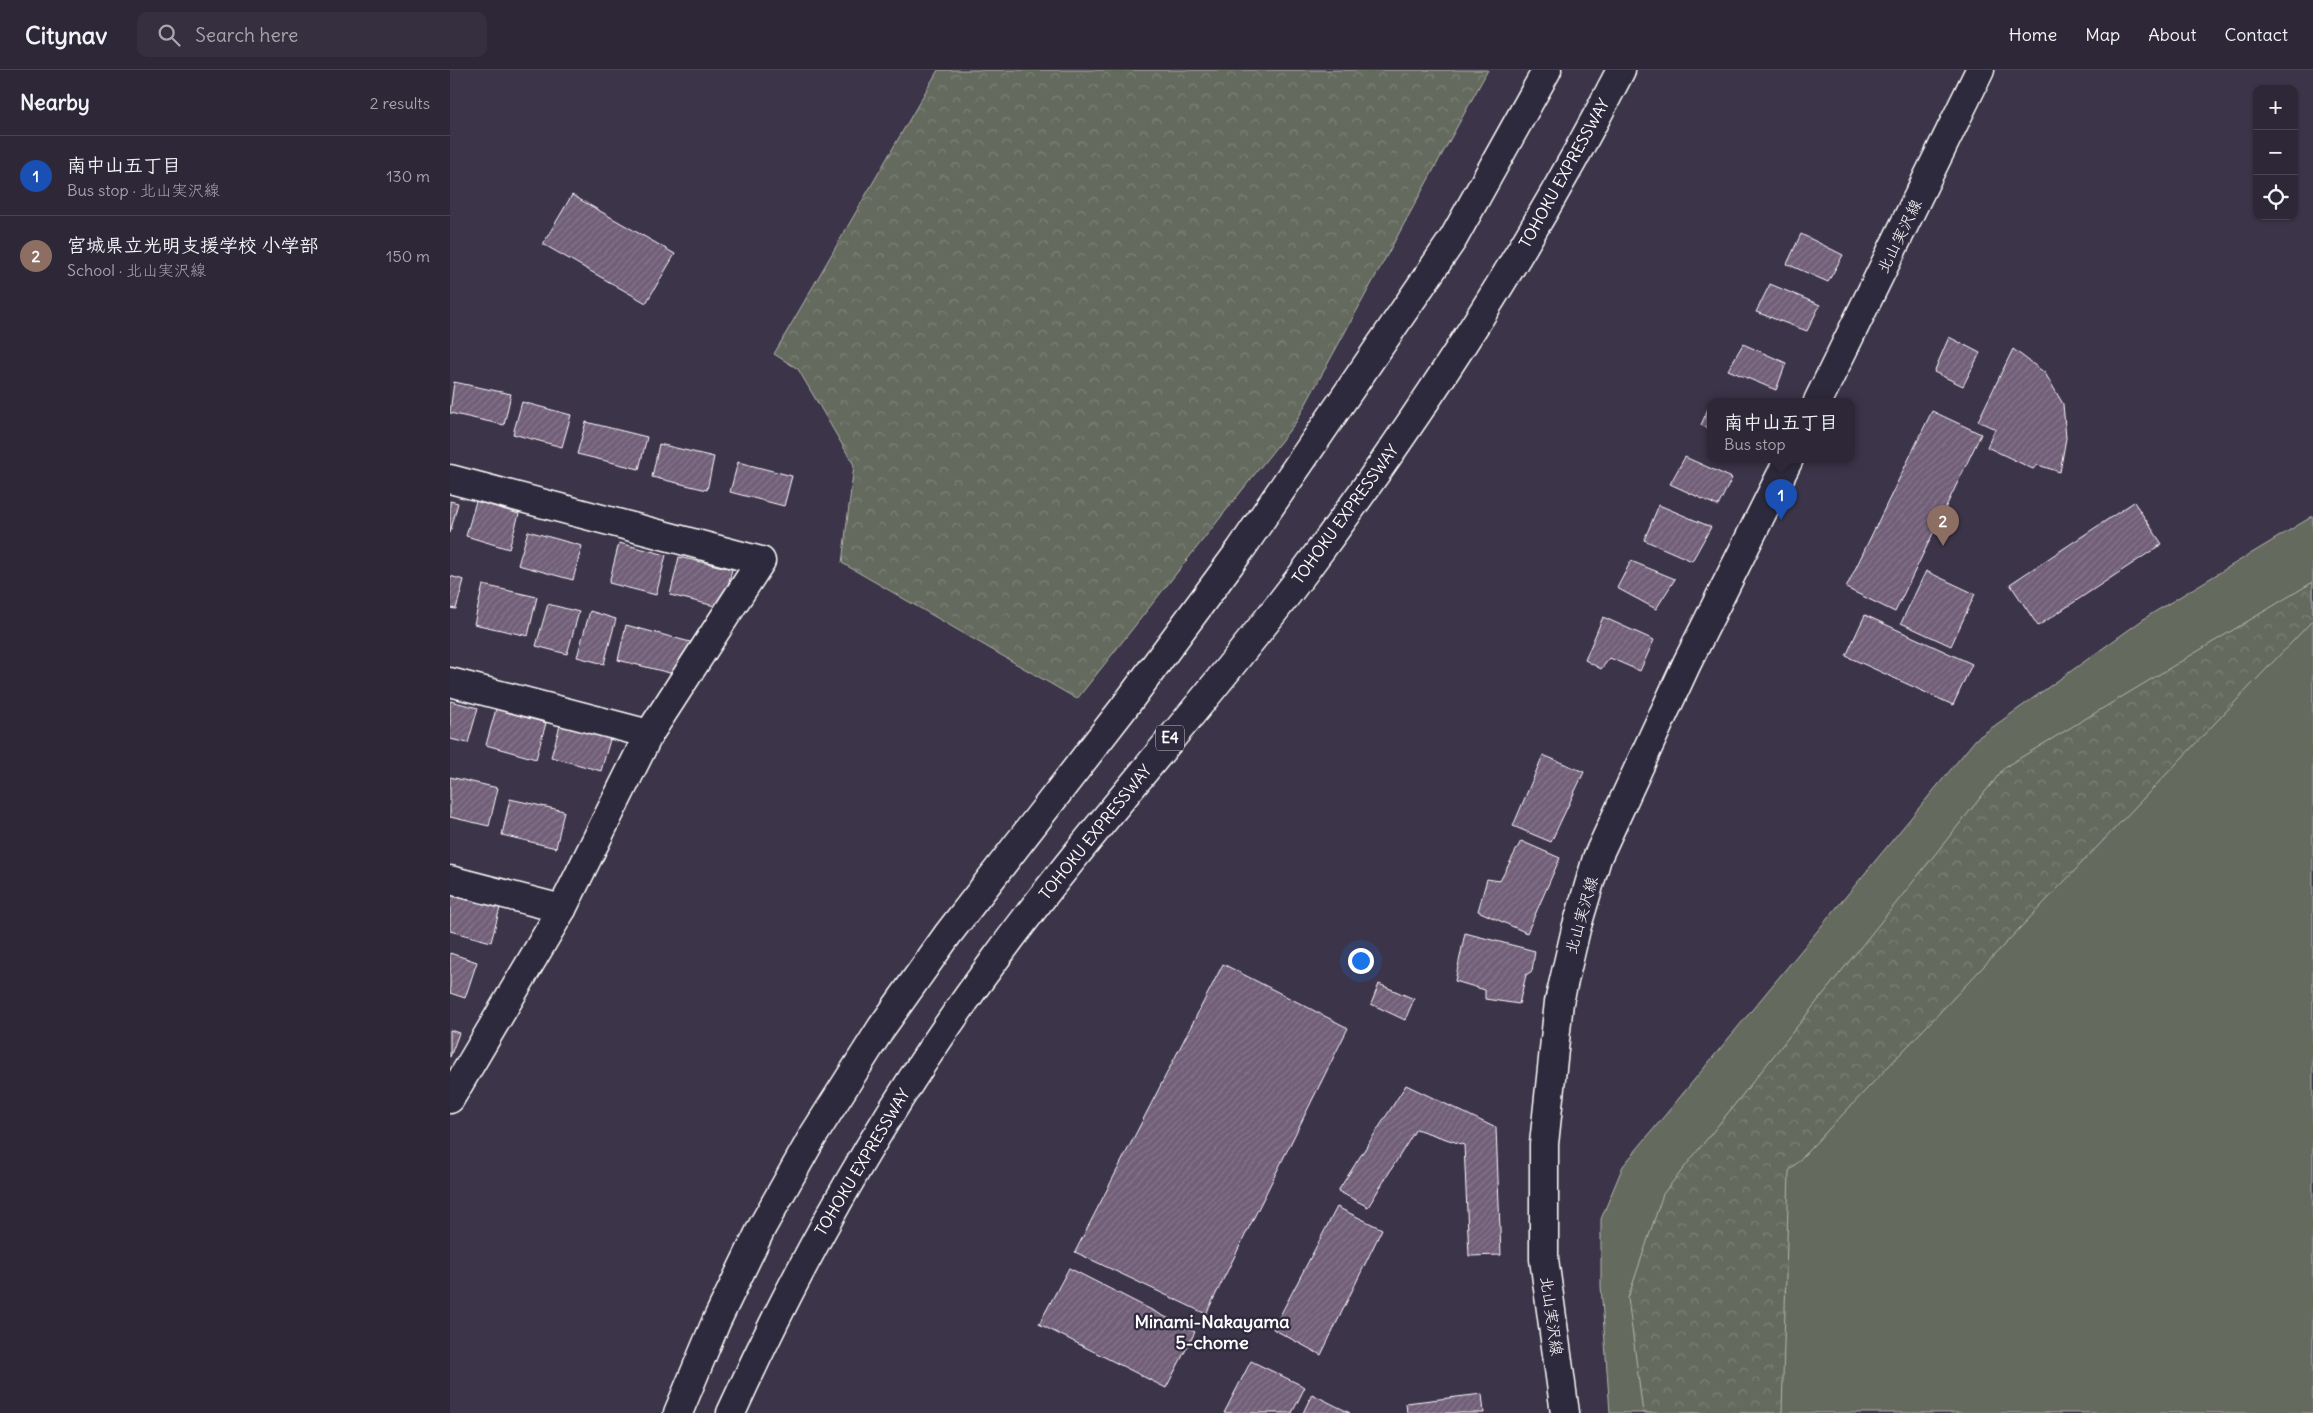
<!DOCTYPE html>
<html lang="en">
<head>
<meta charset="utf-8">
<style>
	:root { --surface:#2d2737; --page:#352f3f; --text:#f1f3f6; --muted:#a7a5ad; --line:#484452; --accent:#bca0f2 }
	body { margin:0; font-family:Delius,"Klee One",sans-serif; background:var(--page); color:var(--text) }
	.controls { position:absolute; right:15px; top:15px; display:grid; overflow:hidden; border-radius:10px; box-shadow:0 1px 4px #0004 }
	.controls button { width:45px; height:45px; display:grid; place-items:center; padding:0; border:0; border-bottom:1px solid var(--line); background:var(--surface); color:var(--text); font:25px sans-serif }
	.you { position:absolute; left:910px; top:890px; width:18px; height:18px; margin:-12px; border:4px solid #fff; border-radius:50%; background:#1a73e8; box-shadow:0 0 0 8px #1a73e833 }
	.badge { display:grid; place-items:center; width:32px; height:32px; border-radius:50%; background:var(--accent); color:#fff; font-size:16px; font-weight:700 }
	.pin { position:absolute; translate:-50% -41px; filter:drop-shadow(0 1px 2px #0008) }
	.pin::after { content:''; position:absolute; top:26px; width:18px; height:15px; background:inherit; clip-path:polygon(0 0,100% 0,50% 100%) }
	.popup { position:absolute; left:1257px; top:328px; width:148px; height:65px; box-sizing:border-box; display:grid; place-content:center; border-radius:10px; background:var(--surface); filter:drop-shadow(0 1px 4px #0005); font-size:16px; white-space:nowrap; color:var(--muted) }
	.popup b { font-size:19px; color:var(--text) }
	.popup::after { content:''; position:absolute; left:50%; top:100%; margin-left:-10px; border:10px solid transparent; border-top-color:var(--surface) }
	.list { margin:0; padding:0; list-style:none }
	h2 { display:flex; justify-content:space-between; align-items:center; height:65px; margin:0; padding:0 20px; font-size:21px }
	h2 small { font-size:16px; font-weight:400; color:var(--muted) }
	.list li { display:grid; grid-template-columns:32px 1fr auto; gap:15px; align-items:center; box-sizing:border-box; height:80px; padding:0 20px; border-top:1px solid var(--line) }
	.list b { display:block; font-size:19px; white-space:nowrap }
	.list p { margin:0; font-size:16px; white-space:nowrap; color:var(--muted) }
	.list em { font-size:16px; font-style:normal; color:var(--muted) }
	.icon { flex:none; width:28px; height:28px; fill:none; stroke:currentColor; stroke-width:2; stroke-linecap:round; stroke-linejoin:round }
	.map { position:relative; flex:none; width:1863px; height:1343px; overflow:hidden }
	header { display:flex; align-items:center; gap:30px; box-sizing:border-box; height:70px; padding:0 25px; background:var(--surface); border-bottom:1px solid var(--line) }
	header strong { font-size:24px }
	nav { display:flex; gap:28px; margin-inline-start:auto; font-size:18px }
	.search { width:350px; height:45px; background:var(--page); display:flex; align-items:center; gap:12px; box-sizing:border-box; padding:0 18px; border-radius:10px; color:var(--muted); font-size:19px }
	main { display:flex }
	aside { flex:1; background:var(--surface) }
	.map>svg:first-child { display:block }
	.green { fill:#656b5e; stroke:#b2b5ae }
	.forest { fill:url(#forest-crowns); stroke:#b2b5ae }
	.building { fill:url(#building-hatch); stroke:#fff }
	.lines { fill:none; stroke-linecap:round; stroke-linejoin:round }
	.minor-casing { stroke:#fff; stroke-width:31 }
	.tertiary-casing { stroke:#fff; stroke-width:31 }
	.motorway-casing { stroke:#fff; stroke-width:31 }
	.minor { stroke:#2f2a3d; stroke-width:28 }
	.tertiary { stroke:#2f2a3d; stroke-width:28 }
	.motorway { stroke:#2f2a3d; stroke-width:28 }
	.labels { text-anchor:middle; stroke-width:4.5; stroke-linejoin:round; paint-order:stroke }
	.shield { fill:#2f2a3d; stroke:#c1bfc5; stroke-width:1 }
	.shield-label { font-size:15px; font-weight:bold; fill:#fff }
	.street-label { font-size:16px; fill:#fff; stroke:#2f2a3d }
	.neighbourhood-label { font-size:18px; font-weight:bold; fill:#fff; stroke:#2f2a3d }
</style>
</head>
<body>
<header>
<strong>Citynav</strong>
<div class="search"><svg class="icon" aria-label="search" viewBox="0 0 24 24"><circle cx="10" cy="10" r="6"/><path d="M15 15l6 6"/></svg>Search here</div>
<nav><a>Home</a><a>Map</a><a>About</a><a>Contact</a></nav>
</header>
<main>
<aside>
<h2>Nearby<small>2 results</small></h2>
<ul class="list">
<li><span class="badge" style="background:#1a4fb4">1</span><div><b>南中山五丁目</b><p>Bus stop · 北山実沢線</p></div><em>130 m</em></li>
<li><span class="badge" style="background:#8d6e63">2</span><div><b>宮城県立光明支援学校 小学部</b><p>School · 北山実沢線</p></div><em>150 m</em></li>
</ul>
</aside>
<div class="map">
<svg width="1863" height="1343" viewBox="0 0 1863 1343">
	<defs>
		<pattern id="forest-crowns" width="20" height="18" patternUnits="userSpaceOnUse" patternTransform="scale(1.25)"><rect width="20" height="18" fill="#656b5e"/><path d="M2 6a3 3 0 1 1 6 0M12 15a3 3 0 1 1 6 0" fill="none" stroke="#7c8176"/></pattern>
		<pattern id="building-hatch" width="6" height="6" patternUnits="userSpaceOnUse" patternTransform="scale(1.25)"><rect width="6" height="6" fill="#715e78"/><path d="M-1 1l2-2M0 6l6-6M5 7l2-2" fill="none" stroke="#86768c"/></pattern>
	</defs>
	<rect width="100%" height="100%" fill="#3c3449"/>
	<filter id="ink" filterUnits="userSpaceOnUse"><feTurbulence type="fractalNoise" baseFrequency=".02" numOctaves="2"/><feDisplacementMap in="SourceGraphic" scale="10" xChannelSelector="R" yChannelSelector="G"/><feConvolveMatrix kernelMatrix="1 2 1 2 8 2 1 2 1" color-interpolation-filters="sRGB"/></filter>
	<g filter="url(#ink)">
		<path class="green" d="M1863 446V1343H1160L1151 1216V1149L1173 1096 1526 669 1698 546Z"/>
		<g class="forest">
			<path d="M488 0H1038L846 352 627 629 392 493 404 395 348 299 324 284Z"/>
			<path d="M1863 512V550L1339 1101 1332 1343H1193L1178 1228 1213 1124 1555 697Z"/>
		</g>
		<g class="building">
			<path d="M122 125 225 184 196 233 93 174Z"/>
			<path d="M1351 164 1393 185 1378 212 1337 194Z"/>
			<path d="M1320 214 1370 235 1357 261 1306 242Z"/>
			<path d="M1499 267 1530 283 1513 316 1484 302Z"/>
			<path d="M1293 274 1336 293 1326 320 1278 300Z"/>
			<path d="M1563 279 1595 303 1613 334 1616 368 1610 402 1588 395 1583 399 1537 377 1545 359 1528 351Z"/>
			<path d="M4 312 61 324 54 355 0 343Z"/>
			<path d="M1263 327 1272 331H1261V360L1251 355Z"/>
			<path d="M72 332 121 345 112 377 63 364Z"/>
			<path d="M1482 341 1531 364 1445 542 1396 518Z"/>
			<path d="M136 352 197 367 189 399 127 384Z"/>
			<path d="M209 374 264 387 257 420 202 407Z"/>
			<path d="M1235 387 1282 408 1268 436 1220 414Z"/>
			<path d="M288 392 342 406 334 436 280 422Z"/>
			<path d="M0 431 8 433 0 463Z"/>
			<path d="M26 431 69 444 59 479 16 466Z"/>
			<path d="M1684 432 1712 474 1588 556 1560 514Z"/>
			<path d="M1209 435 1261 457 1242 491 1194 470Z"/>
			<path d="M78 461 132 476 123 510 68 495Z"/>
			<path d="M169 473 216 485 206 525 159 513Z"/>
			<path d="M229 487 282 499 273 538 220 525Z"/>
			<path d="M1181 491 1225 509 1206 539 1167 518Z"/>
			<path d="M1476 501 1525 524 1501 576 1451 553Z"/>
			<path d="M0 506 14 510 6 539 0 538Z"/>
			<path d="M33 515 87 527 78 566 24 554Z"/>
			<path d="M98 534 129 542 117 584 86 576Z"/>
			<path d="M140 541 166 549 154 594 127 587Z"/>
			<path d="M1415 545 1522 594 1503 635 1396 586Z"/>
			<path d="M1153 547 1204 570 1190 601 1160 588 1151 599 1135 590Z"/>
			<path d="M176 555 244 573 236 607 168 590Z"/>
			<path d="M0 631 28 638 18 673 0 669Z"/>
			<path d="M46 639 96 653 86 689 36 675Z"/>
			<path d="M111 652 161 666 151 701 101 687Z"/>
			<path d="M1093 685 1134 702 1101 772 1063 756Z"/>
			<path d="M0 707 48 718 39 756 0 747Z"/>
			<path d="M60 729 114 741 106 778 52 765Z"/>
			<path d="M1071 771 1110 788 1077 863 1028 841 1037 809 1050 811Z"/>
			<path d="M0 824 50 838 41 872 0 861Z"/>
			<path d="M1015 863 1085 881 1082 901 1076 905 1069 934 1035 929V920L1005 911Z"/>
			<path d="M0 883 27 892 15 928 0 923Z"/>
			<path d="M773 894 898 958 756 1244 625 1182Z"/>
			<path d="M929 914 964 929 955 950 921 934Z"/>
			<path d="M0 960 9 963 0 987Z"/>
			<path d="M956 1015 1046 1058 1051 1185 1019 1186 1014 1075 966 1059 918 1137 888 1121Z"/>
			<path d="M887 1137 932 1159 871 1285 823 1259Z"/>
			<path d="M619 1198 745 1262 716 1318 589 1254Z"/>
			<path d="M801 1291 855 1317 842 1343H774Z"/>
			<path d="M862 1324 900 1343H853Z"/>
			<path d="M1032 1324 1034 1343H957L956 1333Z"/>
		</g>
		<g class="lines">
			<defs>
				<g id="minor">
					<path d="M0 409 311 491 199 664 112 839 0 1029"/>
					<path d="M0 612 199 664"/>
					<path d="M0 810 112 839"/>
				</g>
				<g id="tertiary">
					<path d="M1368 331 1530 0"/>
					<path d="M1115 1343 1094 1189V1074L1109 932 1126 859 1147 788 1237 593 1339 389"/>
				</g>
				<g id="motorway">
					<path d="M228 1343 266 1252 312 1157 363 1066 432 957 498 864 672 640 791 479 1003 169 1097 0"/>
					<path d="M281 1343C354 1182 440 1030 546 888 644 755 756 633 855 501 973 343 1081 176 1171 0"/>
				</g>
			</defs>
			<use href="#minor" class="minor-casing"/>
			<use href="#tertiary" class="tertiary-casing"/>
			<use href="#motorway" class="motorway-casing"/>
			<use href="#minor" class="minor"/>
			<use href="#tertiary" class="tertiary"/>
			<use href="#motorway" class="motorway"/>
		</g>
	</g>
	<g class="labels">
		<rect class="shield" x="706" y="655.5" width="28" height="25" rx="4"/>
		<g class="shield-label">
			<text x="720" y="673">E4</text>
		</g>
		<g class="street-label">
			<text transform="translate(1114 103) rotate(-61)" y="6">TOHOKU EXPRESSWAY</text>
			<text transform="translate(1449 166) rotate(-64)" y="6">北山実沢線</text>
			<text transform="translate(895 444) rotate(-54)" y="6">TOHOKU EXPRESSWAY</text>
			<text transform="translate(645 762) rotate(-51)" y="6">TOHOKU EXPRESSWAY</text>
			<text transform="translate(1131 845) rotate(-74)" y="6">北山実沢線</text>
			<text transform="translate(412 1092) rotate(-59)" y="6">TOHOKU EXPRESSWAY</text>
			<text transform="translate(1102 1246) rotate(82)" y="6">北山実沢線</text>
		</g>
		<g class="neighbourhood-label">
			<text x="762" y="1258">Minami-Nakayama<tspan x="762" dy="21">5-chome</tspan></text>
		</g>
	</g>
</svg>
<div class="controls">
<button>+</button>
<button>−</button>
<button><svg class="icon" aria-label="locate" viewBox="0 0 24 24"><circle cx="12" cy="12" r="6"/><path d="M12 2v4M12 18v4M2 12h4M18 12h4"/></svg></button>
</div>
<div class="you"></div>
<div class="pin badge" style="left:1331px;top:450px;background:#1a4fb4">1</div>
<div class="popup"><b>南中山五丁目</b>Bus stop</div>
<div class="pin badge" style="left:1493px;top:476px;background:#8d6e63">2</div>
</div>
</main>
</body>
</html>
